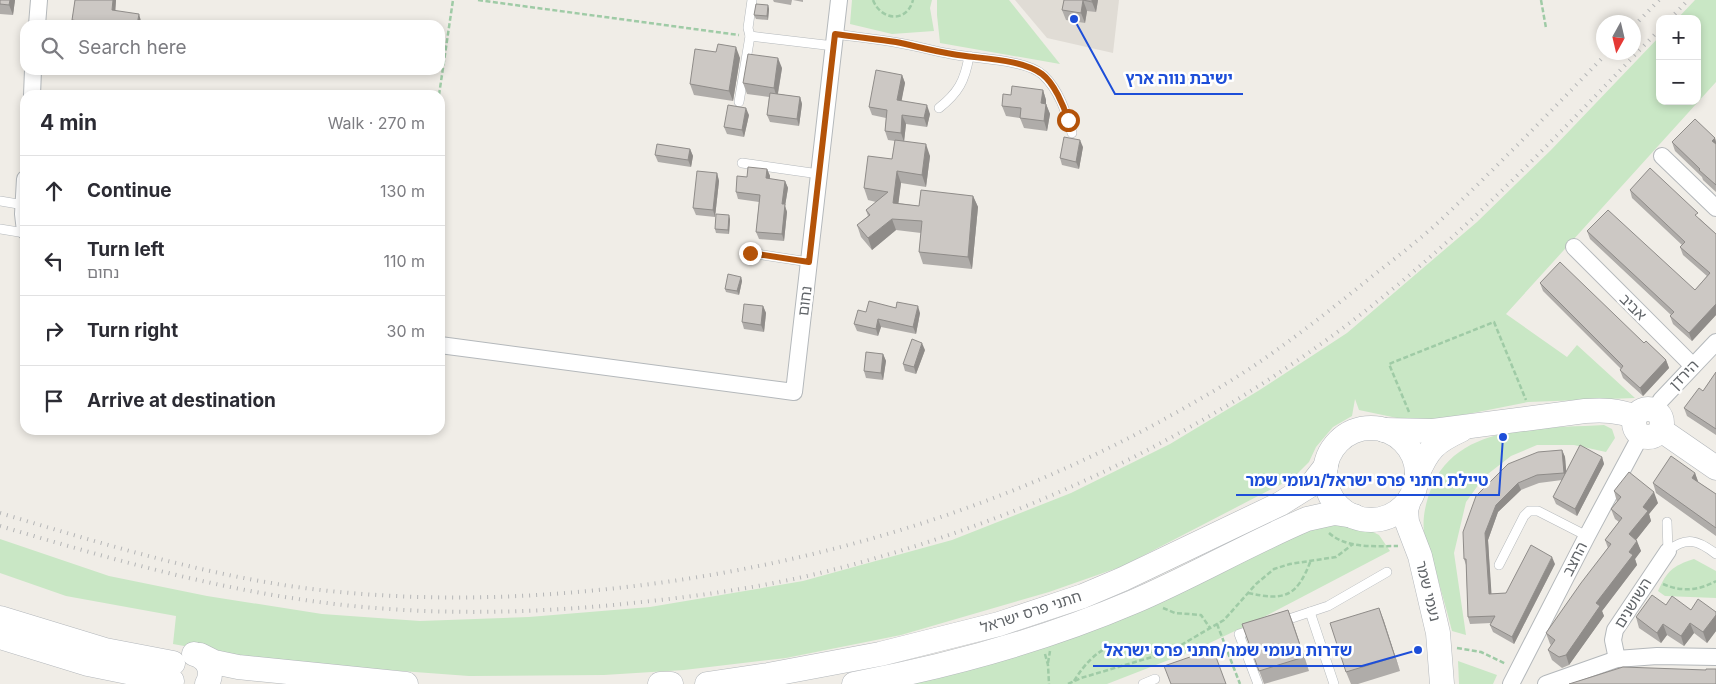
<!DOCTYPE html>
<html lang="en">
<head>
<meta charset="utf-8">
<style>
	:root { --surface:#fff; --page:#f7f7f7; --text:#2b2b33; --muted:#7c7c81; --line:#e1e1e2 }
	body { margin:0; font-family:Inter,"Noto Sans Hebrew",sans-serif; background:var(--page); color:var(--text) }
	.controls { position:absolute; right:15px; top:15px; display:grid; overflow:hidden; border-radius:10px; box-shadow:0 2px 8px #0003 }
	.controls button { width:45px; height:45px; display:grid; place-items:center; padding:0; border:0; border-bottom:1px solid var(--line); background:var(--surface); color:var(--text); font:25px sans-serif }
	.compass { position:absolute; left:1596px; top:15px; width:45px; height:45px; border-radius:50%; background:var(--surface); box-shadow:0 2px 8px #0003; rotate:188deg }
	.stop { position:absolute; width:15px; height:15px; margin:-11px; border:4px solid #b45309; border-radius:50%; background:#fff }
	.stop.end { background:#b45309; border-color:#fff; box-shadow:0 1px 5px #0008 }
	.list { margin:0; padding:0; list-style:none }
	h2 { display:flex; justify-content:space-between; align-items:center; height:65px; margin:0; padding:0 20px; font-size:21px }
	h2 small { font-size:16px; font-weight:400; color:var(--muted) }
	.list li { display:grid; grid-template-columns:32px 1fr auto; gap:15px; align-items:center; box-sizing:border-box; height:70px; padding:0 20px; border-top:1px solid var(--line) }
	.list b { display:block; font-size:19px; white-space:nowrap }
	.list p { margin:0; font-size:16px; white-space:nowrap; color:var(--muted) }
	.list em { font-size:16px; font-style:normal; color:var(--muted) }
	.icon { flex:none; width:28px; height:28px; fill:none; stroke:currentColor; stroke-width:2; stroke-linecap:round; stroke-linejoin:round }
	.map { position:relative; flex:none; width:1716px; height:684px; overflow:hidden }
	.search { position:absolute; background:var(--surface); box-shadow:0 2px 8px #0003; left:20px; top:20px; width:425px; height:55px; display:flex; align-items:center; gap:12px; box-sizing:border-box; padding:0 18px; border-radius:15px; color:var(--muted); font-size:19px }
	.panel { position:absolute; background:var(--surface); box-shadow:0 2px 8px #0003; left:20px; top:90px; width:425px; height:345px; border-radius:15px }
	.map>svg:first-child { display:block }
	.education { fill:#e0dcd5 }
	.green { fill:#c9e7c5 }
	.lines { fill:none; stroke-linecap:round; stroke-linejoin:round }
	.lane-casing { stroke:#b4b8bb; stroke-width:10 }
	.street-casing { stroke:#b4b8bb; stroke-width:18 }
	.secondary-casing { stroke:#b3b7bb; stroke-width:25 }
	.path { stroke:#9fcba6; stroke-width:2.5; stroke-dasharray:5 2.5; stroke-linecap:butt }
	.lane { stroke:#fff; stroke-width:9 }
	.street { stroke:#fff; stroke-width:16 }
	.secondary { stroke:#fff; stroke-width:24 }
	.rail { stroke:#b5b6b7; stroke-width:4; stroke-dasharray:1 6; stroke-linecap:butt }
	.wall { fill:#afaca9 }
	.shaded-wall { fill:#8f8c89 }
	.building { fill:#ccc8c4; stroke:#8f8c89 }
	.route { stroke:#b45309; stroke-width:6 }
	.labels { text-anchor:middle; stroke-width:5; stroke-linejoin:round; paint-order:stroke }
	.street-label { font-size:15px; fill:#5f6367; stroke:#fff }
	.leader { fill:none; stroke:#1d4ed8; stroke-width:2 }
	.callout-dot { fill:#1d4ed8; stroke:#fff; stroke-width:2 }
	.callout-label { font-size:16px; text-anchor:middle; font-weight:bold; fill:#1d4ed8; stroke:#fff; stroke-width:5; stroke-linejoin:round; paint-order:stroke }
</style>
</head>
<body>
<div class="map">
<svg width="1716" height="684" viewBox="0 0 1716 684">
	<rect width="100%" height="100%" fill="#f0ede7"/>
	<path class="education" d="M1015 0H1119L1113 53 1047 38Z"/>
	<g class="green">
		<path d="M852 0H932L930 8 934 31 892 34 850 24Z"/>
		<path d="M937 0H1009L1060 64 940 43 937 15Z"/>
		<path d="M1695 0H1716V82L1506 314 1567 357 1577 345 1635 398 1528 402 1417 424 1397 418 1359 410 1355 399 1352 416 1333 427 1316 447 1309 462 1293 478 1123 566 1049 592 901 635 786 658 684 670 604 675 469 676 320 665 234 655 173 644 176 616 66 596 0 573V539L109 576 207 596 322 614 420 621 529 617 650 607 803 581 952 540 1071 493 1170 444 1258 391 1347 333 1477 222 1551 150 1660 36V101H1697V19H1677Z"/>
		<path d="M1604 425 1612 429 1615 438 1606 452 1574 445H1537L1511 456 1484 477 1466 502 1454 553 1466 635 1452 631C1446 607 1439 584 1433 561 1430 552 1425 541 1424 532 1422 515 1427 498 1433 484 1461 422 1546 429 1604 425Z"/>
		<path d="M1335 522 1363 527 1379 535 1390 551 1256 621 1197 649 1107 684H896L1282 539Z"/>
		<path d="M1694 559 1716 571V598L1665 596 1658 591C1667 571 1672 566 1694 559Z"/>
		<path d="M1458 661 1497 675 1493 684H1459Z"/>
	</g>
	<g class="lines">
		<defs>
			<g id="lane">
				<path d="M835 34C856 37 878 39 899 43 917 46 934 51 951 54 975 59 1025 59 1043 75 1059 90 1066 112 1072 133"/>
				<path d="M750 36 748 28 752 0"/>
				<path d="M739 102 750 36 834 46"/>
				<path d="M939 108C958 93 965 81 969 56"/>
				<path d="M742 163 819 174"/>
				<path d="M0 201 24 205"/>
				<path d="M0 229 25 233"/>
				<path d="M750 253 809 262"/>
				<path d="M1667 522 1668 551"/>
				<path d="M1668 551C1686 536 1698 540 1716 554"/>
				<path d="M1499 565 1524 516 1529 511H1538L1587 536"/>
				<path d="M1310 612 1334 684"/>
				<path d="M1280 622 1328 606 1387 572"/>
				<path d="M1255 629 1239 634 1258 684"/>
				<path d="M1143 684 1155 679"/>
			</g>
			<g id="street">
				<path d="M37 25 39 0"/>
				<path d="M32 95 33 70"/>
				<path d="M1662 156 1716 208"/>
				<path d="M25 179 23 214 25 231"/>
				<path d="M1574 247 1693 366"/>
				<path d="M440 345 794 392 839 0"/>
				<path d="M1655 410 1661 400 1716 342"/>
				<path d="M1617 659 1613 640 1615 630 1668 551"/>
				<path d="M1511 684 1587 536 1641 435"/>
				<path d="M1546 684 1617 659 1657 656 1716 657"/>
			</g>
			<g id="secondary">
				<circle cx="1648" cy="423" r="14"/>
				<circle cx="1371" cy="474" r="46"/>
				<path d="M1384 430 1433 431 1585 411C1603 410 1618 410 1635 417"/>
				<path d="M1661 430 1716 468"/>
				<path d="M1417 475C1428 449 1435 442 1461 430"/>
				<path d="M1409 500 1406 510 1407 522 1420 556 1438 633 1442 684"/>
				<path d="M0 618 105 650 173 663"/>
				<path d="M0 637 88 664 172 681"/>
				<path d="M194 654C208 658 214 671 207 684"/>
				<path d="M200 655 214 662 238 667 406 684"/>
				<path d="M660 684H671"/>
				<path d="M707 684 768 675 880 654 999 624 1083 596 1123 579 1280 504 1312 484 1326 466"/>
				<path d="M854 684C949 666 1044 640 1133 602 1192 577 1248 544 1307 519L1334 513 1354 516"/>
			</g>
		</defs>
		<use href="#lane" class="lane-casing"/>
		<use href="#street" class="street-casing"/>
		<use href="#secondary" class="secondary-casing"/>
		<g class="path">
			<path d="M478 0 739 35"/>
			<path d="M873 0C881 21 907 23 913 0"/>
			<path d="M1541 0 1546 28"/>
			<path d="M439 95 453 0"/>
			<path d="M1409 412 1389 364 1494 322 1526 400"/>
			<path d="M1329 533C1347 549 1375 546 1398 546"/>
			<path d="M1663 584C1682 592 1698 591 1716 581"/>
			<path d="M1248 593C1285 601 1297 597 1311 560"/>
			<path d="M1163 608 1175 613 1201 615 1210 628"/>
			<path d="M1217 624 1240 684"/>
			<path d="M1457 648 1481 652 1506 664"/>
			<path d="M1045 654 1048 665 1049 684"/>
			<path d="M1048 663 1050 651"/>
			<path d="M1074 681C1095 647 1119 634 1156 654"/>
			<path d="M1068 684 1081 678 1169 652 1224 620 1256 584 1274 569 1290 564 1336 557 1353 544"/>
		</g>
		<use href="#lane" class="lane"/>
		<use href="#street" class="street"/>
		<use href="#secondary" class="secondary"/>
		<g class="rail">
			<path d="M1670 19 1688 0"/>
			<path d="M1634 26 1659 0"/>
			<path d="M0 513C100 543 200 574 304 588 406 601 506 600 608 589 801 569 990 514 1161 421 1195 402 1229 383 1261 361 1300 334 1338 304 1375 274 1398 256 1422 238 1444 217 1500 164 1554 108 1608 52"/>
			<path d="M0 526C98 555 196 584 298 599 402 615 508 615 613 605 684 598 755 589 824 572 1020 523 1205 435 1364 312 1472 228 1565 127 1660 29"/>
		</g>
	</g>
	<g class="wall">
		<path d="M0 0H15L13 15 0 14Z"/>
		<path d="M75 0H116L115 10 141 21 140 25H74L72 20Z"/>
		<path d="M773 0H792L791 5 774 2Z"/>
		<path d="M793 0H803V2Z"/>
		<path d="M1064 0H1098L1096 12 1087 11 1085 23 1066 20 1062 10Z"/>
		<path d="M768 5 769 9 768 20 756 19 754 15Z"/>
		<path d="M716 52 740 58 733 101 694 95 690 84Z"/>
		<path d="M782 68 778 94 800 97 802 104 799 126 770 122 767 115 769 97 747 94 743 83Z"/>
		<path d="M902 75 905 83 901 101 930 114 927 127 906 124 904 141 930 156 926 187 901 183 898 203 919 206 973 196 978 207 972 269 923 264 919 252 921 233 896 230 872 250 861 237 857 225 868 216 866 210 876 202 868 200 864 188 892 159 895 141 888 140 885 131 886 118 872 115 869 107Z"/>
		<path d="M1043 90 1046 100V104L1050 114 1047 131 1024 128 1020 118 1006 116 1002 106 1011 95Z"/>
		<path d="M749 115 744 137 727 134 724 127Z"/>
		<path d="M1715 138 1716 142V192L1703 180 1702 177 1675 151 1672 142Z"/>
		<path d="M1083 147 1079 169 1062 165 1060 158Z"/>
		<path d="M690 149 693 156 691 167 658 162 655 155Z"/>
		<path d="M767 169 770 176V179L785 181 788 188 785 206 787 212 784 241 759 239 756 232 759 202 738 199 736 192 747 177Z"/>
		<path d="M717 173 719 181 715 217 696 215 693 208Z"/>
		<path d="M1630 190 1700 219 1716 234V315L1692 341 1673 324 1670 316 1671 315 1590 239 1587 231 1695 290 1707 276 1683 255 1680 247 1682 245 1632 198Z"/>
		<path d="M730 219 729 234 716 233 715 229Z"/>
		<path d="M741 277 742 281 739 295 726 292 725 289Z"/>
		<path d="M1540 283 1644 343 1666 360 1669 368 1643 396 1623 378 1620 370 1621 369 1543 291Z"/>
		<path d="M763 306 766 313 764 332 744 329 742 322Z"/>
		<path d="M896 308 920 313 916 334 881 327 878 336 857 331 854 324 866 312Z"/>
		<path d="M925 350 916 374 905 371 903 364Z"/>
		<path d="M883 354 886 361 883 380 866 378 864 371Z"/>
		<path d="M1716 372V435L1687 416 1684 408 1703 391Z"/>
		<path d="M1562 450 1565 457 1566 472 1602 457 1604 464 1577 516 1556 504 1553 497 1562 480 1539 483 1521 490 1498 512 1488 540 1491 594 1506 593 1555 564 1514 644 1493 632 1490 625 1491 623 1470 624 1468 617 1466 565 1464 559 1476 496Z"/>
		<path d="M1695 473 1698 482 1716 494V536L1656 493 1653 483Z"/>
		<path d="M1614 491 1658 503 1649 514 1651 521 1636 540 1641 551 1635 559 1637 565 1602 611 1604 616 1569 665 1562 668 1552 660 1548 650 1551 645 1550 644 1546 633 1608 548 1605 540 1619 522 1615 519 1611 509 1617 502Z"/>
		<path d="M1666 605 1691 610 1716 612V631L1707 643 1694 633 1684 646 1667 635 1661 643 1639 628 1636 617Z"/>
		<path d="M1379 608 1400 671 1358 684H1351L1346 672Z"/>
		<path d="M1288 610 1309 671 1264 684 1242 624Z"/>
	</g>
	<g class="shaded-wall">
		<path d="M10 0H15L13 15 9 5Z"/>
		<path d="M113 0H116L115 17 112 10Z"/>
		<path d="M1083 0 1087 11 1085 23 1081 13Z"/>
		<path d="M1092 0H1098L1096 12 1092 2Z"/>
		<path d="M768 5 769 9 768 20 767 16Z"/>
		<path d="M139 14 141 21 140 25H137Z"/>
		<path d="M736 47 740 58 733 101 729 91Z"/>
		<path d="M778 58 782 68 777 98 774 88Z"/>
		<path d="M902 75 905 83 900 109 897 100Z"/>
		<path d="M1043 90 1046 100V104L1050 114 1047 131 1044 121 1041 103Z"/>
		<path d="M800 97 802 104 799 126 797 119Z"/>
		<path d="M927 105 930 114 927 127 924 118Z"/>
		<path d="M746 108 749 115 744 137 742 130Z"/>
		<path d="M902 115 906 124 904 142 901 133Z"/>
		<path d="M1715 138 1716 142V150L1712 141Z"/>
		<path d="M1080 140 1083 147 1079 169 1076 162Z"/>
		<path d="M926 144 930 156 926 187 922 175Z"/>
		<path d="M690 149 693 156 691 167 688 160Z"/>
		<path d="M767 169 770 176 769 186 766 178Z"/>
		<path d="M897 171 901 183 897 215 893 203Z"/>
		<path d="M717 173 719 181 715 217 713 210Z"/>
		<path d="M785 181 788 188 785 206 787 212 784 241 782 234V204Z"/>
		<path d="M973 196 978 207 972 269 968 257Z"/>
		<path d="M729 215 730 219 729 234 728 230Z"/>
		<path d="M892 219 896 230 872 250 868 238Z"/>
		<path d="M741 277 742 281 739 295 737 291Z"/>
		<path d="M1716 304V315L1692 341 1689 333Z"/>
		<path d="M763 306 766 313 764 332 761 325Z"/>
		<path d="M918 306 920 313 916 334 913 327Z"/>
		<path d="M878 319 881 327 878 336 876 329Z"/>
		<path d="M922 343 925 350 916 374 914 367Z"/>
		<path d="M883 354 886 361 883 380 881 373Z"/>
		<path d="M1666 360 1669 368 1643 396 1640 388Z"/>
		<path d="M1562 450 1565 457 1567 480 1564 473Z"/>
		<path d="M1602 457 1604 464 1577 516 1575 509Z"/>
		<path d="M1695 473 1699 484 1692 478Z"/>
		<path d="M1518 483 1521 490 1498 512 1488 540 1492 601 1489 594 1485 533 1496 505Z"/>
		<path d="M1654 492 1658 503 1649 514 1651 521 1632 545 1629 534 1643 507Z"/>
		<path d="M1637 541 1641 551 1635 559 1637 565 1602 611 1604 616 1569 665 1566 655 1596 603 1629 552Z"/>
		<path d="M1552 557 1555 564 1514 644 1512 637Z"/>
		<path d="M1379 608 1384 621 1400 671 1395 657Z"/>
		<path d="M1288 610 1293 623 1309 671 1304 657Z"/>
		<path d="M1716 615V631L1707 643 1703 632Z"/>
		<path d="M1690 623 1694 633 1684 646 1681 636Z"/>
		<path d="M1663 624 1667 635 1661 643 1657 633Z"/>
	</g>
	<g class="building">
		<path d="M0 0H10L9 5 0 4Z"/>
		<path d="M75 0H113L112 10 139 14 137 25H103L72 20Z"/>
		<path d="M1064 0H1092V2L1083 0 1081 13 1062 10Z"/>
		<path d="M756 4 768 5 767 16 754 15Z"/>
		<path d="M718 44 736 47 729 91 690 84 695 49 716 52Z"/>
		<path d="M748 54 778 58 774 88 743 83Z"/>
		<path d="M876 70 902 75 897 100 927 105 924 118 902 115 901 133 885 131 887 110 869 107Z"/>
		<path d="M1012 86 1043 90 1041 103 1046 104 1044 121 1020 118 1021 108 1002 106 1003 94 1011 95Z"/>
		<path d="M770 93 800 97 797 119 767 115Z"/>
		<path d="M728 105 746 108 742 130 724 127Z"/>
		<path d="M1695 119 1715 138 1712 141 1716 144V185L1699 170 1700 169 1672 142Z"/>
		<path d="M1064 137 1080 140 1076 162 1060 158Z"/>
		<path d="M895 140 926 144 922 175 897 171 893 203 919 206 921 190 973 196 968 257 919 252 922 221 892 219 868 238 857 225 870 215 866 210 888 192 864 188 868 156 892 159Z"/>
		<path d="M657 144 690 149 688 160 655 155Z"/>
		<path d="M748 167 767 169 766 178 785 181 782 204H785L782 234 756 232 760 195 736 192 737 176 747 177Z"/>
		<path d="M1650 168 1698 213 1695 215 1716 234V304L1689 333 1670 316 1674 312 1587 231 1608 210 1695 290 1710 273 1680 247 1685 242 1630 190Z"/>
		<path d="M697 171 717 173 713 210 693 208Z"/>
		<path d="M716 214 729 215 728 230 715 229Z"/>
		<path d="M1560 262 1644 343 1646 341 1666 360 1640 388 1620 370 1623 366 1540 283Z"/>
		<path d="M728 274 741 277 737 291 725 289Z"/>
		<path d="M869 301 896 308 897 302 918 306 913 327 878 319 876 329 854 324 858 310 866 312Z"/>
		<path d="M744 304 763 306 761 325 742 322Z"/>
		<path d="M912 339 922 343 914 367 903 364Z"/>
		<path d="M866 352 883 354 881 373 864 371Z"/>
		<path d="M1716 372V429L1684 408 1699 388 1703 391Z"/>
		<path d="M1580 445 1602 457 1575 509 1553 497Z"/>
		<path d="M1562 450 1564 473 1537 475 1518 483 1496 505 1485 533 1489 594 1506 593 1531 545 1552 557 1512 637 1490 625 1495 616 1468 617 1466 559H1464L1463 532 1476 496 1508 464 1538 452Z"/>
		<path d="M1671 456 1695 473 1692 478 1716 494V528L1653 483Z"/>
		<path d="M1629 472 1654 492 1643 507 1648 511 1629 534 1637 541 1629 552 1633 555 1596 603 1600 606 1566 655 1559 657 1548 650 1555 640 1546 633 1581 583 1611 544 1605 540 1622 518 1611 509 1621 497 1614 491Z"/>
		<path d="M1652 595 1666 605 1672 596 1691 610 1698 599 1716 612V615L1703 632 1690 623 1681 636 1663 624 1657 633 1636 617Z"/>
		<path d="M1379 608 1395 657 1346 672 1330 623Z"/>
		<path d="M1288 610 1304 657 1259 671 1242 624Z"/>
		<path d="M1213 649 1226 684H1171L1164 666Z"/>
		<path d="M1623 667 1706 670V669H1716V684H1569Z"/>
	</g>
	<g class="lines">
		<path class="route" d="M750 253 809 262 835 34C855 37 876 39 896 42 915 46 933 51 952 54 978 59 1020 58 1042 74 1054 83 1064 106 1068 120"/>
	</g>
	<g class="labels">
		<g class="street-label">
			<text transform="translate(805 301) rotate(-83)" y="5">נחום</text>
			<text transform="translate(1633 307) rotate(45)" y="5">אביב</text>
			<text transform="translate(1684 375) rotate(-46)" y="5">הירדן</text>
			<text transform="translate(1575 559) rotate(-63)" y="5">החצב</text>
			<text transform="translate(1428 591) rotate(76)" y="5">נעמי שמר</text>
			<text transform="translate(1633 603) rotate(-58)" y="5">השושנים</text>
			<text transform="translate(1031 612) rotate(-18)" y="5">חתני פרס ישראל</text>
		</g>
	</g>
	<path class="leader" d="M1074 19L1115 94H1243M1503 437L1499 495H1236M1418 650L1362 666H1093"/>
	<g class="callout-dot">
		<circle cx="1074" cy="19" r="5"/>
		<circle cx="1503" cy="437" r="5"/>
		<circle cx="1418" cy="650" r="5"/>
	</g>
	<g class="callout-label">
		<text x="1179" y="84">ישיבת נווה ארץ</text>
		<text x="1367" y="486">טיילת חתני פרס ישראל/נעומי שמר</text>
		<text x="1228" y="656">שדרות נעומי שמר/חתני פרס ישראל</text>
	</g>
</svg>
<div class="controls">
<button>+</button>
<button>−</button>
</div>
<svg class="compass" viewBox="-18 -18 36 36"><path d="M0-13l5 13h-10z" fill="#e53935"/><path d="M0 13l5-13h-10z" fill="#7c7c81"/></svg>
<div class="stop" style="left:1068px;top:120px"></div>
<div class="stop end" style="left:750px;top:253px"></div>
<div class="search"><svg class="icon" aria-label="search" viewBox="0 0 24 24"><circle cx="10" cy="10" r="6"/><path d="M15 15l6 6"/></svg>Search here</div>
<section class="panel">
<h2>4 min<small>Walk · 270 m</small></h2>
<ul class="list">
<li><svg class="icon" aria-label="ahead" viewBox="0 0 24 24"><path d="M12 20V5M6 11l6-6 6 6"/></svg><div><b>Continue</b></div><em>130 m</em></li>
<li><svg class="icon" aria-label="left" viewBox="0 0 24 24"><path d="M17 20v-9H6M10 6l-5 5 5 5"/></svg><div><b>Turn left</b><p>נחום</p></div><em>110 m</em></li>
<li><svg class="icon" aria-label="right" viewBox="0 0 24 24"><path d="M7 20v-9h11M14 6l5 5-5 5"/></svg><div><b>Turn right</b></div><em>30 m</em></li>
<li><svg class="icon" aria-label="arrive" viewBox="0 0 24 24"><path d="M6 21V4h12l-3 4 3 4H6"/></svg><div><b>Arrive at destination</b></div></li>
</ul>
</section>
</div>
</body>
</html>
